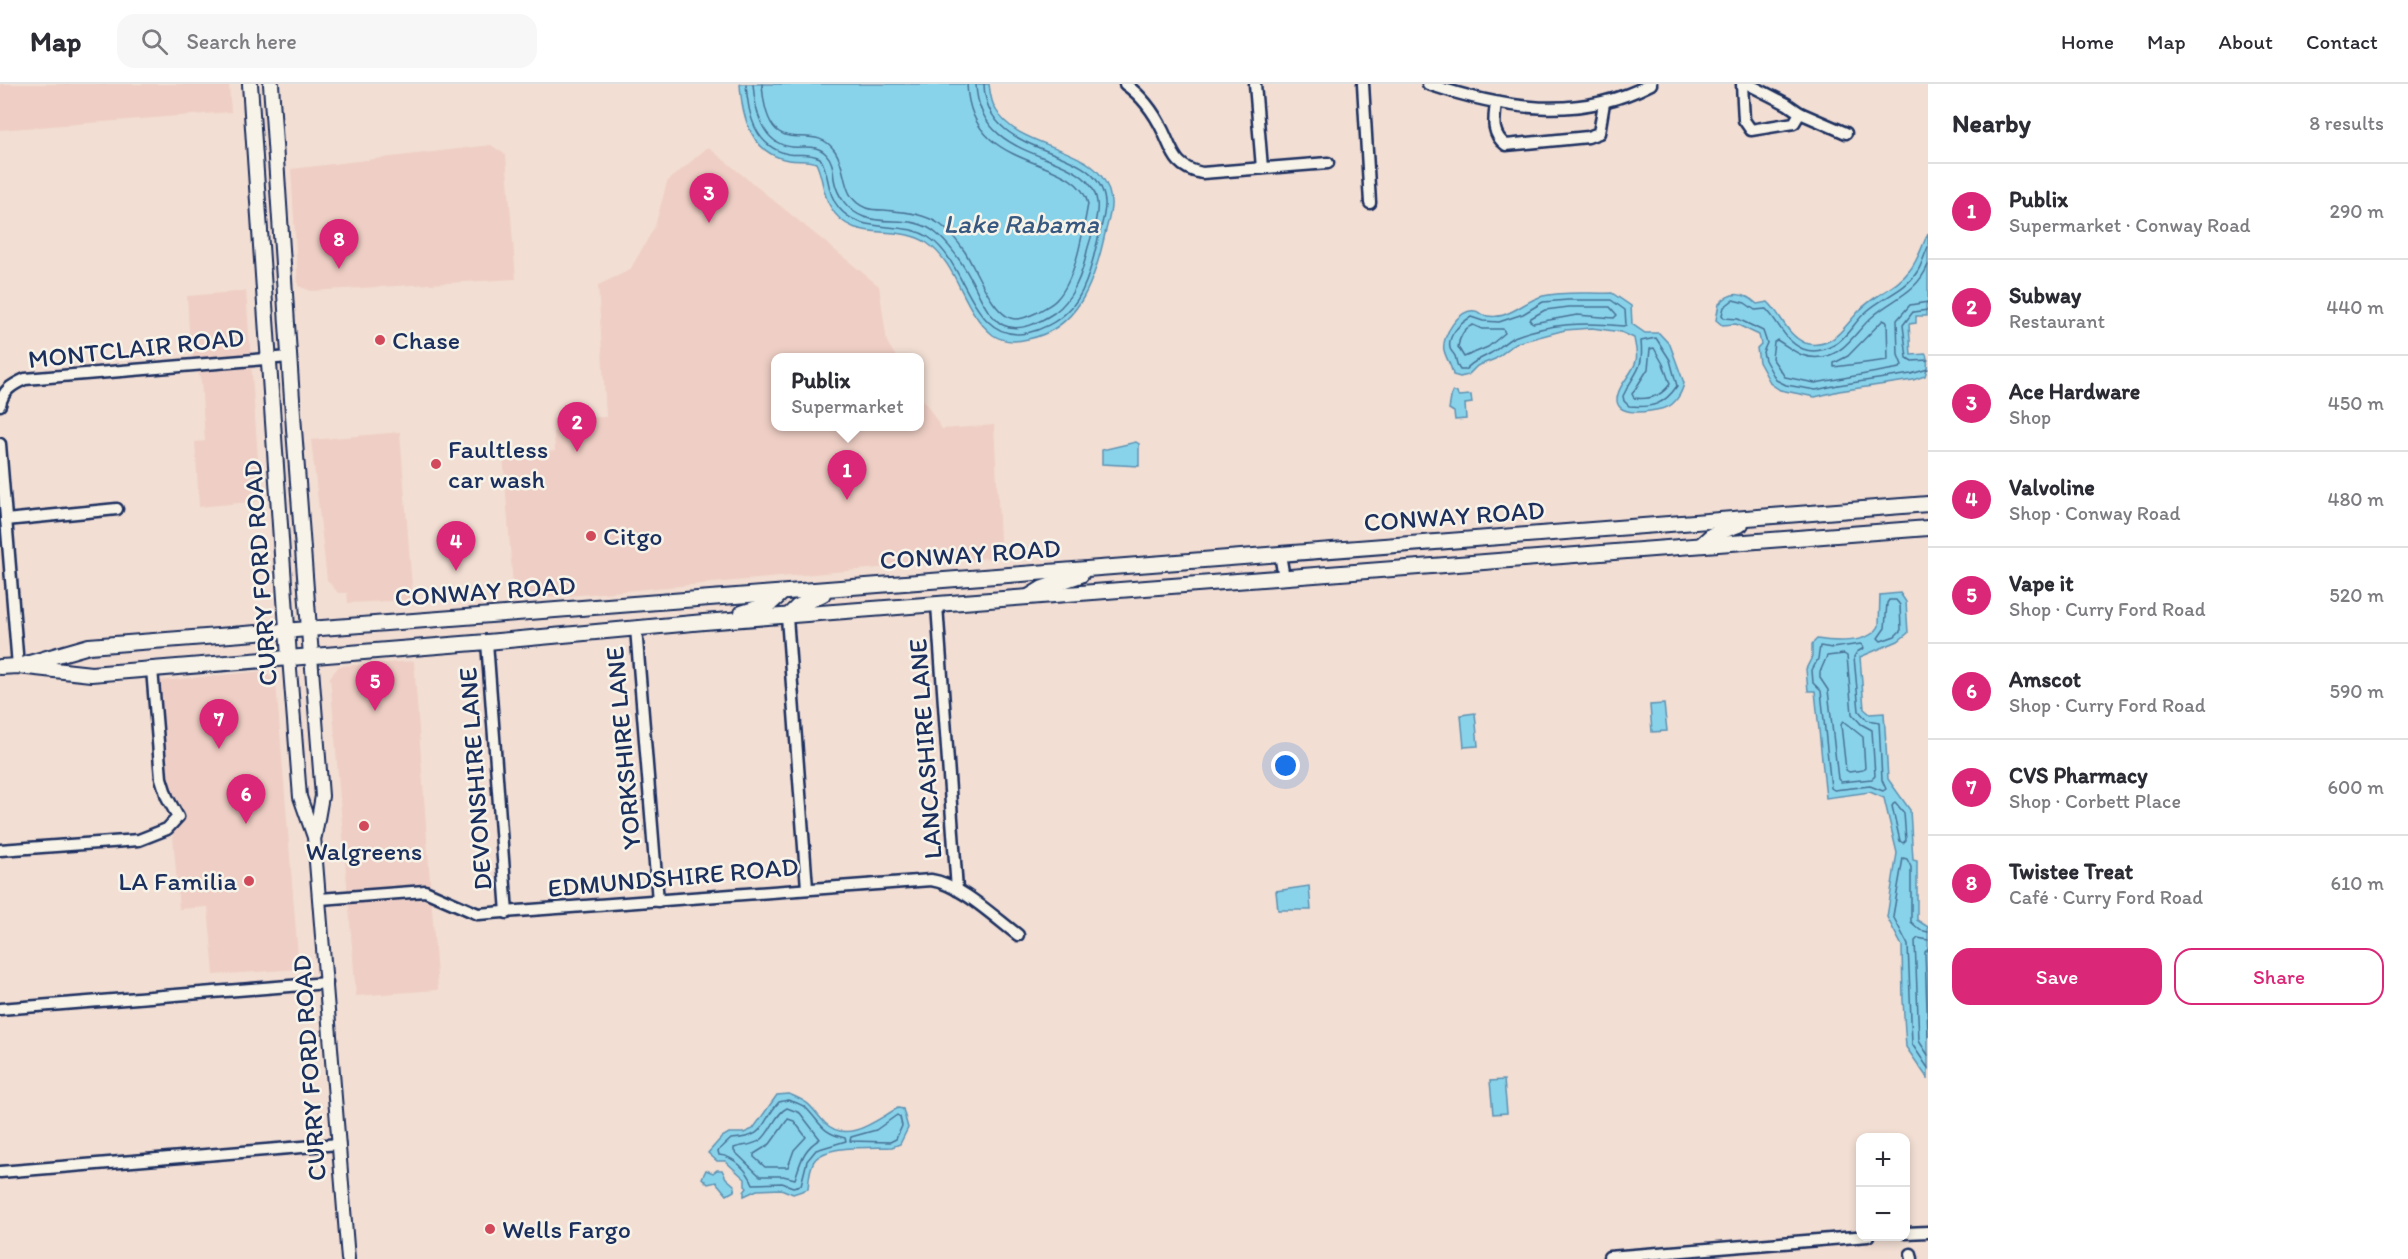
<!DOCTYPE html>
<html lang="en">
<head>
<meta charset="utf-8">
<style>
	:root { --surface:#fff; --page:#f7f7f7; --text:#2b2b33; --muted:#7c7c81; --line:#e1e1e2; --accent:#db2777 }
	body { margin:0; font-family:Itim,sans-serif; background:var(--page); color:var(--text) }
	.controls { position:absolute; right:18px; bottom:18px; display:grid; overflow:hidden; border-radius:12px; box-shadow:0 3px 9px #0003 }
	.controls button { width:54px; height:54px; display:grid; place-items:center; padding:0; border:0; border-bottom:2px solid var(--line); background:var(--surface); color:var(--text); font:30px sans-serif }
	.you { position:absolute; left:1286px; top:682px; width:21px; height:21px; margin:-15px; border:4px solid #fff; border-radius:50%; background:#1a73e8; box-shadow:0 0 0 9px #1a73e833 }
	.badge { display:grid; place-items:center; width:39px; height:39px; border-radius:50%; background:var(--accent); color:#fff; font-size:20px; font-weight:700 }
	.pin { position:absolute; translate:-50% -50px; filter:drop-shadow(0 2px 3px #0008) }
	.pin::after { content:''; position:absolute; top:32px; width:21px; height:18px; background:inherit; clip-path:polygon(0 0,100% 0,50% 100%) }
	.popup { position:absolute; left:771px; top:269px; width:153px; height:78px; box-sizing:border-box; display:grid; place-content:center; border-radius:12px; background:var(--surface); filter:drop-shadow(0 2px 4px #0005); font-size:20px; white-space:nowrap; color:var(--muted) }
	.popup b { font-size:22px; color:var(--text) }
	.popup::after { content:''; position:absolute; left:50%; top:100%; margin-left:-12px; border:12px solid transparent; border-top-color:var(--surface) }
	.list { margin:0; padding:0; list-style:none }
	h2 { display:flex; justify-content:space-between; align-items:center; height:78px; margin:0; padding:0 24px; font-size:26px }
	h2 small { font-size:20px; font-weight:400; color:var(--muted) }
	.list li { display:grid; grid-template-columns:39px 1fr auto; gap:18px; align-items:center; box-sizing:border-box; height:96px; padding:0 24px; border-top:2px solid var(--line) }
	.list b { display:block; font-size:22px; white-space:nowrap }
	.list p { margin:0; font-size:20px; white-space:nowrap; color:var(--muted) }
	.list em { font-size:20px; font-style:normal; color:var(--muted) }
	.actions { display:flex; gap:12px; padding:18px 24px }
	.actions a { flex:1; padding:14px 0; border:2px solid var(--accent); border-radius:18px; text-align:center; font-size:21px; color:var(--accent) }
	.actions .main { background:var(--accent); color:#fff }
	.icon { flex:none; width:33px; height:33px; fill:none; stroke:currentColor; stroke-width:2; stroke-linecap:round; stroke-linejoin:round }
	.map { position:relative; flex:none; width:1928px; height:1175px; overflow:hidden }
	header { display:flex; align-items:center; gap:36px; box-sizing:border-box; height:84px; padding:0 30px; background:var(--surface); border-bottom:2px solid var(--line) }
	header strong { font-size:28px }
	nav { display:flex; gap:33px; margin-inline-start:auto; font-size:21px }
	.search { width:420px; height:54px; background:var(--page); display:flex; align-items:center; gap:15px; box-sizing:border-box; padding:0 21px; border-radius:18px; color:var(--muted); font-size:22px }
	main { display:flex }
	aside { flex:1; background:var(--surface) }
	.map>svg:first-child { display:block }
	.built { fill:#efcfc5 }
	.water { fill:#89d3ea; stroke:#5d91b2; stroke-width:1.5 }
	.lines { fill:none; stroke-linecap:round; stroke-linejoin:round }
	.shore { stroke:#477196; stroke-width:1.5 }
	.minor-casing { stroke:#1b2f5e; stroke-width:15 }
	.tertiary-casing { stroke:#1b2f5e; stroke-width:16 }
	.secondary-casing { stroke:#1b2f5e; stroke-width:18 }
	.minor { stroke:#f7f3e8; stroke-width:10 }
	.tertiary { stroke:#f7f3e8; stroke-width:12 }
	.secondary { stroke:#f7f3e8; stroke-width:14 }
	.poi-dot { fill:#d1495b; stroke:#f7f3e8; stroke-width:2 }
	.labels { text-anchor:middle; stroke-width:5; stroke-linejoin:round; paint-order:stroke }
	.poi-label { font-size:26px; fill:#1b2f5e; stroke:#f7f3e8; text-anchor:start }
	.street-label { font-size:26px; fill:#1b2f5e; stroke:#f7f3e8 }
	.water-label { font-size:27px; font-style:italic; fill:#365881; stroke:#f7f3e8 }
</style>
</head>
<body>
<header>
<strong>Map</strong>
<div class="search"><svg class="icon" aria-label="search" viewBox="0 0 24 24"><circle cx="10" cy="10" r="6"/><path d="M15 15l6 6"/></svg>Search here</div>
<nav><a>Home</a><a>Map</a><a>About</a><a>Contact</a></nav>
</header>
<main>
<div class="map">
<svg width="1928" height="1175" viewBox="0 0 1928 1175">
	<rect width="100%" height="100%" fill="#f2ded3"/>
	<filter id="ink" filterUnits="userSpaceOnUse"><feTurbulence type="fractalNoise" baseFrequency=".0167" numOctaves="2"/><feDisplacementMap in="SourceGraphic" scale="12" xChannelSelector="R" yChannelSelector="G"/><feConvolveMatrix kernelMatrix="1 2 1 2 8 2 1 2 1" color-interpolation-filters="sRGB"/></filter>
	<g filter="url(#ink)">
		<g class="built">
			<path d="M0 0H229L231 28 0 46Z"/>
			<path d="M491 61 506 71 516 195 311 207 298 202 291 85Z"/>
			<path d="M708 63 879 202 887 258 896 273 775 274V342H919V309L942 345 994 341 1001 473 514 517 503 371 555 367 553 335 606 333 598 201 630 186 655 142 667 98Z"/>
			<path d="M246 207 261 417 199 423 195 358 205 357 201 297 190 264 187 212Z"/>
			<path d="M400 348 413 516 348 519 347 509H338L327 496 311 356Z"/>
			<path d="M414 577 438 906 356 912 330 593 339 582Z"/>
			<path d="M264 587 276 598 299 885 214 891 208 823 179 825 160 597Z"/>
		</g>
		<g class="water">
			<path d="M740 0H989C990 8 991 19 996 26 1021 70 1106 58 1111 118 1112 129 1106 143 1104 154 1094 198 1078 245 1028 255 1016 258 1003 258 993 251 962 227 959 181 927 159 896 138 852 162 830 122 822 108 823 93 816 79 806 75 799 78 789 76 751 70 742 33 740 0Z"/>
			<path d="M1928 149V219L1926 220V232H1916V239L1909 240 1911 271 1926 270C1928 277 1928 285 1925 292L1913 296 1839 307 1815 313 1780 306 1771 300 1759 278 1757 264 1761 260 1759 251 1736 240 1722 241 1716 236 1719 220C1730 207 1745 208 1757 220L1768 218C1782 231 1786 251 1805 259 1814 262 1823 260 1831 256 1842 249 1851 235 1860 226 1875 210 1897 204 1910 186 1918 176 1923 160 1928 149Z"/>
			<path d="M1612 209 1631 222 1632 240 1645 249H1659L1670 261 1684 299C1682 309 1675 321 1665 324 1653 327 1610 336 1618 310 1621 298 1633 289 1636 277 1638 269 1635 261 1634 254L1621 248 1592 244 1565 246 1516 259 1495 275 1477 282 1468 291 1460 293 1453 291C1452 282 1446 275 1444 266 1441 253 1460 223 1475 227 1478 227 1480 230 1483 231 1489 233 1500 233 1506 230 1518 226 1530 215 1543 212 1565 207 1590 210 1612 209Z"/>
			<path d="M1452 308H1457L1458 312 1471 311 1472 319 1465 320 1466 335 1455 336 1454 328 1449 325Z"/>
			<path d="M1136 358 1139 360V382L1102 380V366Z"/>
			<path d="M1900 509 1906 518 1908 549 1898 557 1860 573 1864 625 1870 630 1884 629 1888 695 1910 726 1913 776 1917 777V836L1928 843V995L1906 963 1903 916 1902 862 1887 833 1897 769 1884 714 1870 708 1826 714 1815 607H1808L1806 585 1812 573V560L1817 555C1834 558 1870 560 1879 542L1880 511Z"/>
			<path d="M1664 620 1667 647 1652 648 1650 621Z"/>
			<path d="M1475 629 1478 662 1464 663 1461 631Z"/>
			<path d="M1309 802 1311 826H1278L1276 807Z"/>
			<path d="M1504 996 1507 1029 1493 1030 1490 997Z"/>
			<path d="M789 1010C813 1020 809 1022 825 1039 848 1061 877 1035 898 1024L903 1025 908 1044 900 1060 892 1063C872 1064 826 1060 814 1077 809 1085 809 1096 808 1105L793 1110 781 1105 757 1106 744 1112V1108L747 1104 745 1102V1095L725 1077H717L708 1069 722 1053 729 1049H744L753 1045 777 1011Z"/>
			<path d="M706 1086 713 1089 717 1086H722L726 1094 735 1102 734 1107 727 1111 716 1098 708 1100 702 1094Z"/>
		</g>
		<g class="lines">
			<g class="shore">
				<path d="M746 0C748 30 754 62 788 70 800 72 807 68 820 74 830 89 826 109 839 124 863 153 903 134 931 155 967 180 972 260 1027 249 1041 246 1057 238 1067 228 1084 213 1091 184 1096 163 1099 149 1106 131 1105 118 1099 55 986 80 984 0"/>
				<path d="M753 0C755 25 761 60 792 63 804 64 817 60 826 70 833 77 833 86 834 95 837 112 848 127 864 133 887 142 915 130 937 150 952 163 963 180 972 197 980 212 987 232 1003 241 1020 249 1040 238 1054 229 1073 216 1083 188 1087 167 1091 152 1099 132 1097 118 1090 62 979 86 976 0"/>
				<path d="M762 0C768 85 811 32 835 67 848 86 840 114 866 124 871 126 878 126 884 126 904 128 924 129 941 141 950 148 959 159 965 168 976 185 994 235 1016 235 1024 235 1031 231 1038 228 1044 224 1052 221 1057 215 1076 195 1083 147 1088 120 1077 68 970 92 967 0"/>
				<path d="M1928 163C1924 171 1922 181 1917 188 1905 207 1882 213 1866 228 1855 237 1847 254 1834 261 1825 266 1814 269 1803 265 1784 257 1779 238 1766 225L1755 226 1745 219 1733 216 1724 223 1722 231 1724 234 1738 235 1763 247 1767 259 1763 268 1765 276 1776 296 1786 301 1816 306 1838 301 1911 290 1928 285"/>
				<path d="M1928 181C1916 210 1893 214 1872 233 1856 247 1845 270 1822 273 1802 276 1792 265 1777 256L1774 258 1772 274 1785 293 1815 299 1900 284 1902 281 1898 271 1897 236 1910 221 1928 218"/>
				<path d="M1568 216H1611L1625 226 1626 241 1623 242C1585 238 1550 239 1514 253 1505 257 1499 265 1491 269 1480 276 1475 275 1465 286H1460C1456 281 1457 278 1455 272 1454 270 1450 266 1450 264 1447 251 1461 239 1471 233L1483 237 1499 238 1523 230 1543 218Z"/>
				<path d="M1569 223H1610L1617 231 1614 234 1577 231 1533 239 1530 237 1531 234 1545 226Z"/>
				<path d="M1928 226 1913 228 1903 241 1907 274 1912 277 1928 276"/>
				<path d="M1883 236 1887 238 1888 276 1834 283V279L1848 272Z"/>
				<path d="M1473 241 1482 245H1503L1505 249 1488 263 1464 273 1458 263C1459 254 1464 244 1473 241Z"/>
				<path d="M1656 254 1670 276 1677 302C1664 321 1652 324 1629 322L1624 317 1623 312C1635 286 1644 288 1641 257Z"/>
				<path d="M1654 264 1663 280 1670 300C1661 313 1649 316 1634 314L1632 310 1648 285 1650 265Z"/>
				<path d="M1889 516H1896L1900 521 1901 546 1895 552 1881 557 1878 554 1885 544 1887 519Z"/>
				<path d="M1861 560 1864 564 1857 568 1854 573 1859 627 1867 636 1879 638 1882 696 1886 705 1883 707 1870 702 1834 706 1831 704 1821 607 1813 599 1812 586 1818 575 1820 562 1832 564Z"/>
				<path d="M1844 570 1847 572 1852 630 1861 640 1872 646 1875 692 1872 695 1841 698 1838 695 1828 606 1820 594V588L1827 572Z"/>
				<path d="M1843 637 1863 653 1865 684 1863 686 1849 688 1846 686 1841 641Z"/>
				<path d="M1895 718 1904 729 1906 756 1903 759 1900 757 1892 722Z"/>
				<path d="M1928 848 1920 846 1911 838V783L1907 775 1903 774 1893 832 1908 861 1912 960 1928 984"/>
				<path d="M1928 856 1918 854 1915 857 1919 957 1928 971"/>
				<path d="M1928 865 1925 868 1928 954"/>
				<path d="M788 1016C794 1018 802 1020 806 1024 821 1039 821 1049 845 1054L846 1057 816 1066 807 1077 801 1101 793 1103 782 1099 753 1100C748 1087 734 1072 719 1071L718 1067 731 1055C768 1053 759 1040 779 1018Z"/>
				<path d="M787 1024 800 1029 820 1055C803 1065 801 1077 795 1095L783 1092H760L734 1067V1064C742 1061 754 1062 762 1055 772 1046 776 1029 787 1024Z"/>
				<path d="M897 1031 900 1033 902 1042 896 1055 890 1058 850 1057 851 1053 876 1046Z"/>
				<path d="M788 1035 794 1037 806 1053 794 1066 788 1083H765L754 1073V1070L770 1060Z"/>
			</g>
			<defs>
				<g id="minor">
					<path d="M1125 0C1142 12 1154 28 1163 47 1173 68 1175 84 1202 89L1328 79"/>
					<path d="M1255 0 1262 84"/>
					<path d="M1363 0 1370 119"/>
					<path d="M1428 0C1503 25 1578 38 1651 0"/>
					<path d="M1742 0 1744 36 1751 46 1794 39 1800 29 1787 20 1748 0"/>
					<path d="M1496 19C1494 36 1491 50 1506 61L1588 53 1599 49 1604 19"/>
					<path d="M1800 29 1846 49"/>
					<path d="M0 321C3 306 12 301 25 295L289 273"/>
					<path d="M0 360 18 582"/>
					<path d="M6 436 117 425"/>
					<path d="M1280 470 1284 494"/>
					<path d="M937 521 957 806"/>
					<path d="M787 533 807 804"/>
					<path d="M636 544 658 817"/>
					<path d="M487 558 507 829"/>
					<path d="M0 766 139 756 167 745 178 733 167 713 161 694 152 585"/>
					<path d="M320 815 425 807 478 830 931 796C960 800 994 833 1018 851"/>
					<path d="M0 925 327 899"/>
					<path d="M0 1088 339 1060"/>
					<path d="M1906 1149 1928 1148"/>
					<path d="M1911 1170 1912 1175"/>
					<path d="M1609 1173 1868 1152"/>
				</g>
				<g id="tertiary">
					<path d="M311 572 322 712 315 752"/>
					<path d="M289 573 300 713 314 753 348 1175"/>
				</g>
				<g id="secondary">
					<path d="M250 0 289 573"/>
					<path d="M271 0 294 345 311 572"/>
					<path d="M1701 461 1712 451 1741 440"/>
					<path d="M1030 512 1043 504 1081 491"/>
					<path d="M742 529 770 520 782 509"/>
					<path d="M787 533 797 523 823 510"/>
					<path d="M26 580 89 562 1928 420"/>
					<path d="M0 583 18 582 91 590 487 558 704 538 1928 444"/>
				</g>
			</defs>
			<use href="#minor" class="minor-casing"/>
			<use href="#tertiary" class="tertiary-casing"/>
			<use href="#secondary" class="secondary-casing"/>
			<use href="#minor" class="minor"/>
			<use href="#tertiary" class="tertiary"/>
			<use href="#secondary" class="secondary"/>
		</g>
	</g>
	<g class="poi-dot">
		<circle cx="380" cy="256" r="6"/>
		<circle cx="436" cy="380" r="6"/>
		<circle cx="591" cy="452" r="6"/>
		<circle cx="364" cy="742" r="6"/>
		<circle cx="249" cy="797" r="6"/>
		<circle cx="490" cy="1145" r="6"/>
	</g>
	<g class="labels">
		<g class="poi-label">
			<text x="392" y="265">Chase</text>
			<text x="448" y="374">Faultless<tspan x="448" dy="30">car wash</tspan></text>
			<text x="603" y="461">Citgo</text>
			<text x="364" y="776" text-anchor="middle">Walgreens</text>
			<text x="237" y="806" text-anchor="end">LA Familia</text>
			<text x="502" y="1154">Wells Fargo</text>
		</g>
		<g class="street-label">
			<text transform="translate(136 264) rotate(-6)" y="9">MONTCLAIR ROAD</text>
			<text transform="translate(1454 432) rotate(-4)" y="9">CONWAY ROAD</text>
			<text transform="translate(970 470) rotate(-4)" y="9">CONWAY ROAD</text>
			<text transform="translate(260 489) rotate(-94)" y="9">CURRY FORD ROAD</text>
			<text transform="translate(485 507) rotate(-4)" y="9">CONWAY ROAD</text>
			<text transform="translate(623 664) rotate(-95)" y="9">YORKSHIRE LANE</text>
			<text transform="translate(925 665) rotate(-94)" y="9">LANCASHIRE LANE</text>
			<text transform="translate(475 695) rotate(-94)" y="9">DEVONSHIRE LANE</text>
			<text transform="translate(673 793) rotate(-5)" y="9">EDMUNDSHIRE ROAD</text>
			<text transform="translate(309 984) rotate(-94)" y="9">CURRY FORD ROAD</text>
		</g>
		<g class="water-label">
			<text x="1021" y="149">Lake Rabama</text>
		</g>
	</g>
</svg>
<div class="controls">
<button>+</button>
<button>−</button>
</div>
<div class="you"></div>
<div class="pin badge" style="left:847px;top:416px">1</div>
<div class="popup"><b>Publix</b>Supermarket</div>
<div class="pin badge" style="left:577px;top:368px">2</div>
<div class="pin badge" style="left:709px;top:139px">3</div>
<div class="pin badge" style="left:456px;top:487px">4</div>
<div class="pin badge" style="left:375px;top:627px">5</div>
<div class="pin badge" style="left:246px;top:740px">6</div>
<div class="pin badge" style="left:219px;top:665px">7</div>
<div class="pin badge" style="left:339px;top:185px">8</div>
</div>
<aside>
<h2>Nearby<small>8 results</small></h2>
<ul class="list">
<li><span class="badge">1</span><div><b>Publix</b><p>Supermarket · Conway Road</p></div><em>290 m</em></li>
<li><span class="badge">2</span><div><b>Subway</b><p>Restaurant</p></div><em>440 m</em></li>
<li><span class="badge">3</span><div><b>Ace Hardware</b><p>Shop</p></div><em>450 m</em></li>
<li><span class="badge">4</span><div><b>Valvoline</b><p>Shop · Conway Road</p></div><em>480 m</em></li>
<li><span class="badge">5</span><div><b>Vape it</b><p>Shop · Curry Ford Road</p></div><em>520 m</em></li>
<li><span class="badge">6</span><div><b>Amscot</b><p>Shop · Curry Ford Road</p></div><em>590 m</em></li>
<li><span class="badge">7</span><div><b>CVS Pharmacy</b><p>Shop · Corbett Place</p></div><em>600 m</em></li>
<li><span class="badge">8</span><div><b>Twistee Treat</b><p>Café · Curry Ford Road</p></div><em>610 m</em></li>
</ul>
<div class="actions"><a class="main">Save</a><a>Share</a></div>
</aside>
</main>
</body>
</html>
